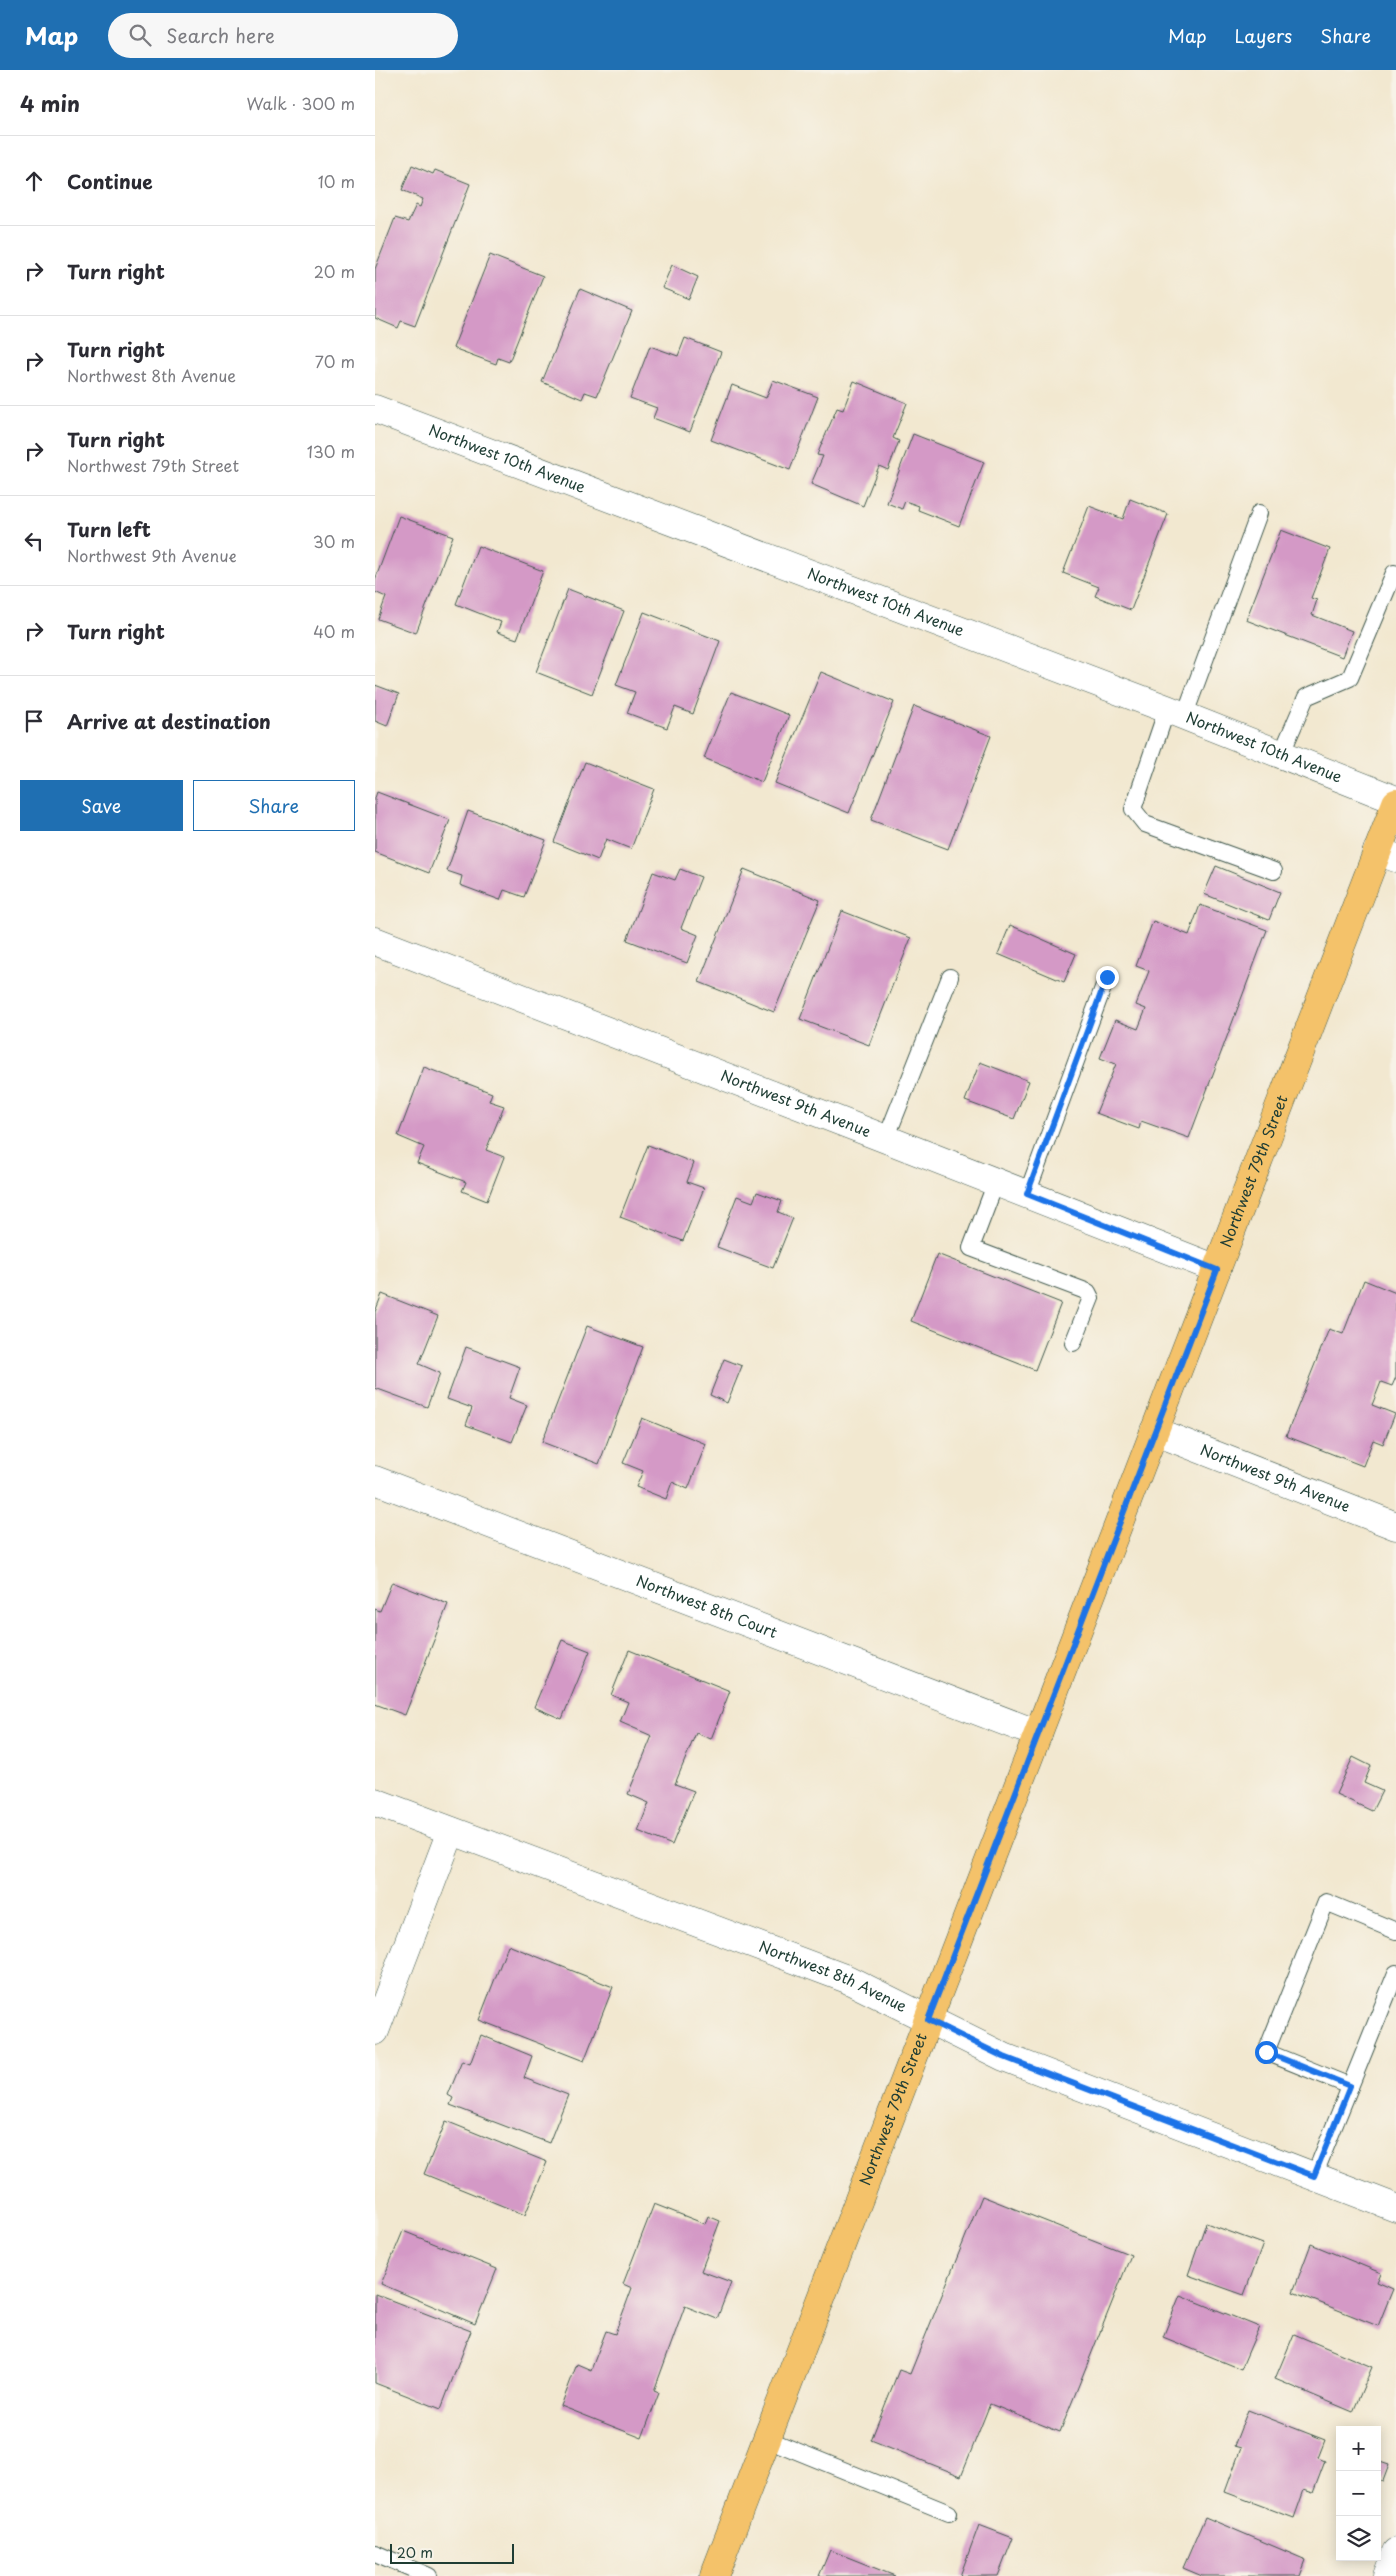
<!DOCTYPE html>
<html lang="en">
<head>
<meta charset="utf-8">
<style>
	:root { --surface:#fff; --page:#f7f7f7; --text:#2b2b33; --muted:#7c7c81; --line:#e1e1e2; --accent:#1f6fb2 }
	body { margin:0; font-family:"Playpen Sans",sans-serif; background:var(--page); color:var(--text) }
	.controls { position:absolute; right:15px; bottom:15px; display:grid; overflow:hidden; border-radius:0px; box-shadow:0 2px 12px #0003 }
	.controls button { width:45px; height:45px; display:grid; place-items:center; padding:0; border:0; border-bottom:1px solid var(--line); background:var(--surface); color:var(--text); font:25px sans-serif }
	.scale { position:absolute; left:15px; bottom:12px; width:124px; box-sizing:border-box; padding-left:5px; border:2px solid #1f3d34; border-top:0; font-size:14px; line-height:18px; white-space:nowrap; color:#1f3d34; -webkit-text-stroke:4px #f7f3e8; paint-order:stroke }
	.stop { position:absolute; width:15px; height:15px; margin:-11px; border:4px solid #1a73e8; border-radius:50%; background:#fff }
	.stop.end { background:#1a73e8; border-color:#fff; box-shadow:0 1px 5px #0008 }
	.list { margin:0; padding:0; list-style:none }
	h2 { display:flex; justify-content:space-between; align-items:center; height:65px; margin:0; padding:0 20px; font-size:21px }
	h2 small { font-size:16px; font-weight:400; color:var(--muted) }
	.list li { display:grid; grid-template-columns:32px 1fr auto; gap:15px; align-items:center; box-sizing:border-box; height:90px; padding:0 20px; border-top:1px solid var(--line) }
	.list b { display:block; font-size:19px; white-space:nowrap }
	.list p { margin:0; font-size:16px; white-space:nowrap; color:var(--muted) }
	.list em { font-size:16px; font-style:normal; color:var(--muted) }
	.actions { display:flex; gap:10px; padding:15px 20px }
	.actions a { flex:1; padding:11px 0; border:1px solid var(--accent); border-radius:0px; text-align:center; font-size:18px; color:var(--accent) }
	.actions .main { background:var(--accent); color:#fff }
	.icon { flex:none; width:28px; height:28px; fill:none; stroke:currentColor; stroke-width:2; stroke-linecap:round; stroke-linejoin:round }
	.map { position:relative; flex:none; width:1021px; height:2506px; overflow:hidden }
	header { display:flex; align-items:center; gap:30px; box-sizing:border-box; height:70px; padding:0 25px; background:var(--accent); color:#fff }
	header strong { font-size:24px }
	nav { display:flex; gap:28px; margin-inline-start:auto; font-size:18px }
	.search { width:350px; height:45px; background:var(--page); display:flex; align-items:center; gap:12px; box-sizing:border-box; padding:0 18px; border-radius:28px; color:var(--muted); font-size:19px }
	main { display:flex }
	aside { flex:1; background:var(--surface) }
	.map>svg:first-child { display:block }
	.building { fill:#d499c6 }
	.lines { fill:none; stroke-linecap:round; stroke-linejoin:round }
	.lane-casing { stroke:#3f574b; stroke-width:18 }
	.street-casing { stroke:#3f574b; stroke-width:29 }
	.primary-casing { stroke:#3f574b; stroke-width:29 }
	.lane { stroke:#fff; stroke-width:16 }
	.street { stroke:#fff; stroke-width:28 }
	.primary { stroke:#f4c26a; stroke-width:28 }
	.route { stroke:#1a73e8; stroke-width:6 }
	.labels { text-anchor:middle; stroke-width:5; stroke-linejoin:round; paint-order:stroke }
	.street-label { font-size:15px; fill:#1f3d34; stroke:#f7f3e8 }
</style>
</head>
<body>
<header>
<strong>Map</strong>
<div class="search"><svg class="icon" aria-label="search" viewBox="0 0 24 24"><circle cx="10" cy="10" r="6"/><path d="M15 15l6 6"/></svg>Search here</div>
<nav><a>Map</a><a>Layers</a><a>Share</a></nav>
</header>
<main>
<aside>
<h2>4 min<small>Walk · 300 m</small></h2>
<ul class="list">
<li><svg class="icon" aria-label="ahead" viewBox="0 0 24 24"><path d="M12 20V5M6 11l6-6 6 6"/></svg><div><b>Continue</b></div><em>10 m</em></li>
<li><svg class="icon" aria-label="right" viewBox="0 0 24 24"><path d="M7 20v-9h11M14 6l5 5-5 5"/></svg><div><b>Turn right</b></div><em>20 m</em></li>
<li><svg class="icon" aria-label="right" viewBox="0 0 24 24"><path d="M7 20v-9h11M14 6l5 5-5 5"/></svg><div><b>Turn right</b><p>Northwest 8th Avenue</p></div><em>70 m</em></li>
<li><svg class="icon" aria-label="right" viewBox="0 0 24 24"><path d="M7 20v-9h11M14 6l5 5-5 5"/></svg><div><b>Turn right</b><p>Northwest 79th Street</p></div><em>130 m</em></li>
<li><svg class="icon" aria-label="left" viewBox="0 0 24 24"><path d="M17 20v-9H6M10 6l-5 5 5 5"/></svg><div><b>Turn left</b><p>Northwest 9th Avenue</p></div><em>30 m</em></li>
<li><svg class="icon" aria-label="right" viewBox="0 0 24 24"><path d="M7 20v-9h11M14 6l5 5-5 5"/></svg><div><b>Turn right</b></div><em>40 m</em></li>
<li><svg class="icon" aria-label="arrive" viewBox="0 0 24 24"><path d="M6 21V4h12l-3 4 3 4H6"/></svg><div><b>Arrive at destination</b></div></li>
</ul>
<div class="actions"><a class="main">Save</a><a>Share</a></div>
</aside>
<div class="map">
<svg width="1021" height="2506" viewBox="0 0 1021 2506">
	<rect width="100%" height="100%" fill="#f7f3e8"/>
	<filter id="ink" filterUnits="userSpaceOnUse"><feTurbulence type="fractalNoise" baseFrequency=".02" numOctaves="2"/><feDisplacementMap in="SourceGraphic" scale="10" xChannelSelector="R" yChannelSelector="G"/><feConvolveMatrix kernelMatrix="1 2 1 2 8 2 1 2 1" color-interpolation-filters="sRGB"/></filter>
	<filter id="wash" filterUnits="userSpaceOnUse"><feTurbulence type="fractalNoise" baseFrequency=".0096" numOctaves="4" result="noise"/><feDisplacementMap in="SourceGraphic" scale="20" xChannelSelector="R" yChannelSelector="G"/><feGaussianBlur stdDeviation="1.12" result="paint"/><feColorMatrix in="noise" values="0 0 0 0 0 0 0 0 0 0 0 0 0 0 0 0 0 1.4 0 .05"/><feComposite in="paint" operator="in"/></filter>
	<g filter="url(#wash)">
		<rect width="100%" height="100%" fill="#f2e8d0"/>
		<g id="blocks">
			<g class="building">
				<path d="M37 95 58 104 60 100 95 114 40 256 26 251 23 258 0 248V199L20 148 33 152 41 135 45 137 48 129 27 120Z"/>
				<path d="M115 185 168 206 134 292 123 288 121 294 78 278Z"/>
				<path d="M297 195 323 207 314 229 287 218Z"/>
				<path d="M205 219 257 241 222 326 210 322 207 329 167 312Z"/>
				<path d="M310 268 346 282 315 362 278 348 282 338 255 328 275 276 303 286Z"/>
				<path d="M398 310 443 327 415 400 336 370 357 315 391 328Z"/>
				<path d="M479 311 532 333 518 368 524 371 513 400 504 396 488 436 436 414 448 386 442 385 462 338 468 340Z"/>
				<path d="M538 364 609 392 584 456 543 440 544 436 530 431 527 439 512 433Z"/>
				<path d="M755 429 793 444 756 540 720 526 724 517 688 503 714 436 748 449Z"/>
				<path d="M24 446 78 466 41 563 3 549 11 527 0 522V510Z"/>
				<path d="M906 460 955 479 936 528 942 530 937 545 977 561 967 587 871 550Z"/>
				<path d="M103 476 168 501 142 569 122 562 126 552 81 534Z"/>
				<path d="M193 519 249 541 217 624 161 602Z"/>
				<path d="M269 542 345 571 318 644 300 637 292 658 252 643 260 622 241 615Z"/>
				<path d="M446 602 519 632 474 743 400 713Z"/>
				<path d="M0 615 24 624 12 656 0 651Z"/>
				<path d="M356 622 414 645 387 712 329 688Z"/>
				<path d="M539 636 616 666 573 779 496 750Z"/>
				<path d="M210 692 279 719 256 779 231 769 223 790 179 772Z"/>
				<path d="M2 722 75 750 54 803 0 782V728Z"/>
				<path d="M93 741 171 770 149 827 129 820 125 830 85 815 87 806 72 801Z"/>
				<path d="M841 796 905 822 894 850 829 824Z"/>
				<path d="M305 799 326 807 306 858 323 865 312 893 252 870 278 802 300 810Z"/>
				<path d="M369 799 445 830 399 942 324 912Z"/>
				<path d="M825 835 892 860 814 1068 766 1051 764 1059 721 1043 741 994 725 988 740 950 763 959 771 939 761 935 774 901 761 896 778 851 814 865Z"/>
				<path d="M467 841 536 868 494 975 425 949Z"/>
				<path d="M635 855 701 884 689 912 623 884Z"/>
				<path d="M605 992 654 1011 639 1049 590 1031Z"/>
				<path d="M49 997 117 1023 114 1031 129 1036 111 1080 129 1087 112 1131 87 1121 91 1112 42 1093 49 1077 23 1066Z"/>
				<path d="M273 1075 319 1093 312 1112 329 1118 308 1171 245 1147Z"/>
				<path d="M382 1122 407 1131 403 1142 418 1148 398 1198 342 1177 362 1126 378 1132Z"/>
				<path d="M562 1184 686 1233 660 1300 536 1251Z"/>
				<path d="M989 1210 1021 1223V1307L1017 1316 1006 1312 997 1335 1020 1344 1008 1374 998 1370 988 1396 911 1366 954 1259 968 1264Z"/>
				<path d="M7 1224 63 1246 44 1294 65 1303 52 1337 0 1318V1242Z"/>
				<path d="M212 1256 268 1277 224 1394 167 1372Z"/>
				<path d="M91 1277 145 1297 134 1328 152 1335 137 1372 91 1355 97 1338 72 1329Z"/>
				<path d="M349 1289 367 1296 352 1333 335 1325Z"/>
				<path d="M267 1348 331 1374 313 1419 297 1412 291 1429 261 1417 268 1401 248 1393Z"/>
				<path d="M17 1512 73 1534 30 1645 0 1634V1539L5 1541Z"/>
				<path d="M187 1570 215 1581 187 1649 159 1637Z"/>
				<path d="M254 1580 355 1621 336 1669 321 1663 300 1714 319 1721 297 1775 263 1761 274 1733 253 1724 277 1666 245 1652 253 1632 236 1625Z"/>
				<path d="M978 1687 996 1696 989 1713 1007 1721 997 1741 961 1724Z"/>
				<path d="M133 1875 238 1917 209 1991 104 1950Z"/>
				<path d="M106 1965 157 1986 149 2008 193 2025 174 2073 75 2035 78 2028 73 2025 87 1991 95 1994Z"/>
				<path d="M71 2051 172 2092 150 2145 49 2104Z"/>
				<path d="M607 2126 756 2185 685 2362 615 2334 586 2406 496 2370 524 2300 535 2304Z"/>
				<path d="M279 2134 330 2154 333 2146 345 2151 326 2201 356 2212 342 2249 310 2236 279 2321 284 2323 267 2368 186 2336 202 2294 216 2300 231 2261 240 2264 257 2218 248 2214Z"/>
				<path d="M831 2153 888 2174 869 2225 813 2205Z"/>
				<path d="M28 2161 122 2199 100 2254 6 2214Z"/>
				<path d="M936 2174 1006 2203 1002 2212 1018 2219 1003 2256 918 2222Z"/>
				<path d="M0 2224 96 2261 66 2339 0 2313Z"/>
				<path d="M805 2225 884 2257 866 2299 788 2267Z"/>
				<path d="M919 2264 997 2297 978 2342 900 2309Z"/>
				<path d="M873 2340 950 2370 943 2388 950 2391 938 2423 929 2420 919 2448 850 2422 866 2378 859 2376Z"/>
				<path d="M1002 2391 1014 2395 1008 2411 1002 2409Z"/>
				<path d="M830 2447 931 2490 925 2506H827L808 2498Z"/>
				<path d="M604 2455 638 2468 623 2506H585Z"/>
				<path d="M455 2480 520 2506H444Z"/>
			</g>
		</g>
	</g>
	<g filter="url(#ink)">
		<use href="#blocks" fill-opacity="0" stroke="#3f574b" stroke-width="1"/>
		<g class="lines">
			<defs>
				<g id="lane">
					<path d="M792 639 758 739 770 754 899 801"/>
					<path d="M809 647 884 443"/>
					<path d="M906 685 931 627 975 608 1019 503"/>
					<path d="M511 1069 575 907"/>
					<path d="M621 1112 596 1178 713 1222 716 1228 698 1273"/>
					<path d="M652 1124 732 907"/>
					<path d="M975 2016 891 1982 951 1832 1021 1861"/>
					<path d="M939 2106 1021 1903"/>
					<path d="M392 2369 574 2443"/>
					<path d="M0 2483 54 2506"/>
				</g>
				<g id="street">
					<path id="s1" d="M0 339 792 639 1021 730"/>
					<path d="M1002 781 1021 788"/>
					<path id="s2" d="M0 871 511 1069 842 1199"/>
					<path id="s3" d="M779 1361 1021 1456"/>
					<path id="s4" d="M0 1410 663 1664"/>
					<path id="s5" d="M0 1732 472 1909 629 1987 1021 2138"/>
					<path d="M0 1961 76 1761"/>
					<path d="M1012 2506 1021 2482"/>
				</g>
				<g id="primary">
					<path id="s6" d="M339 2506 1021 733"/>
				</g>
			</defs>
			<use href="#lane" class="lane-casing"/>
			<use href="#street" class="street-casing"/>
			<use href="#primary" class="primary-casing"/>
			<use href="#lane" class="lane"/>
			<use href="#street" class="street"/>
			<use href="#primary" class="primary"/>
		</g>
	</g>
	<g class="lines" filter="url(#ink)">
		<path class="route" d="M732 907 652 1124 842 1200 553 1950 629 1987 939 2106 975 2016 891 1982"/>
	</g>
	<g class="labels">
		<g class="street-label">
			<text dy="5" stroke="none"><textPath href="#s1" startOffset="141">Northwest 10th Avenue</textPath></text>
			<text dy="5" stroke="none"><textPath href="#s1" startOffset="546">Northwest 10th Avenue</textPath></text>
			<text dy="5" stroke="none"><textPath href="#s1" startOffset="951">Northwest 10th Avenue</textPath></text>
			<text dy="5" stroke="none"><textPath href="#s2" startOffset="451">Northwest 9th Avenue</textPath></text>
			<text dy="5" stroke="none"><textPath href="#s6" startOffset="1505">Northwest 79th Street</textPath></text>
			<text dy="5" stroke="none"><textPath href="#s3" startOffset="130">Northwest 9th Avenue</textPath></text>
			<text dy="5" stroke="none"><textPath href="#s4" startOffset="355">Northwest 8th Court</textPath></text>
			<text dy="5" stroke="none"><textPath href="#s5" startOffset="490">Northwest 8th Avenue</textPath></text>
			<text dy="5" stroke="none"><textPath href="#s6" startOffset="500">Northwest 79th Street</textPath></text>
		</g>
	</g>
</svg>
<div class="controls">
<button>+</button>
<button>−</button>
<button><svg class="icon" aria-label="layers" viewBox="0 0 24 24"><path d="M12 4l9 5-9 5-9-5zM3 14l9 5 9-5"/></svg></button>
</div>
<div class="scale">20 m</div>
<div class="stop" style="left:891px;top:1982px"></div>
<div class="stop end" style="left:732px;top:907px"></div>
</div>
</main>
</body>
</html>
